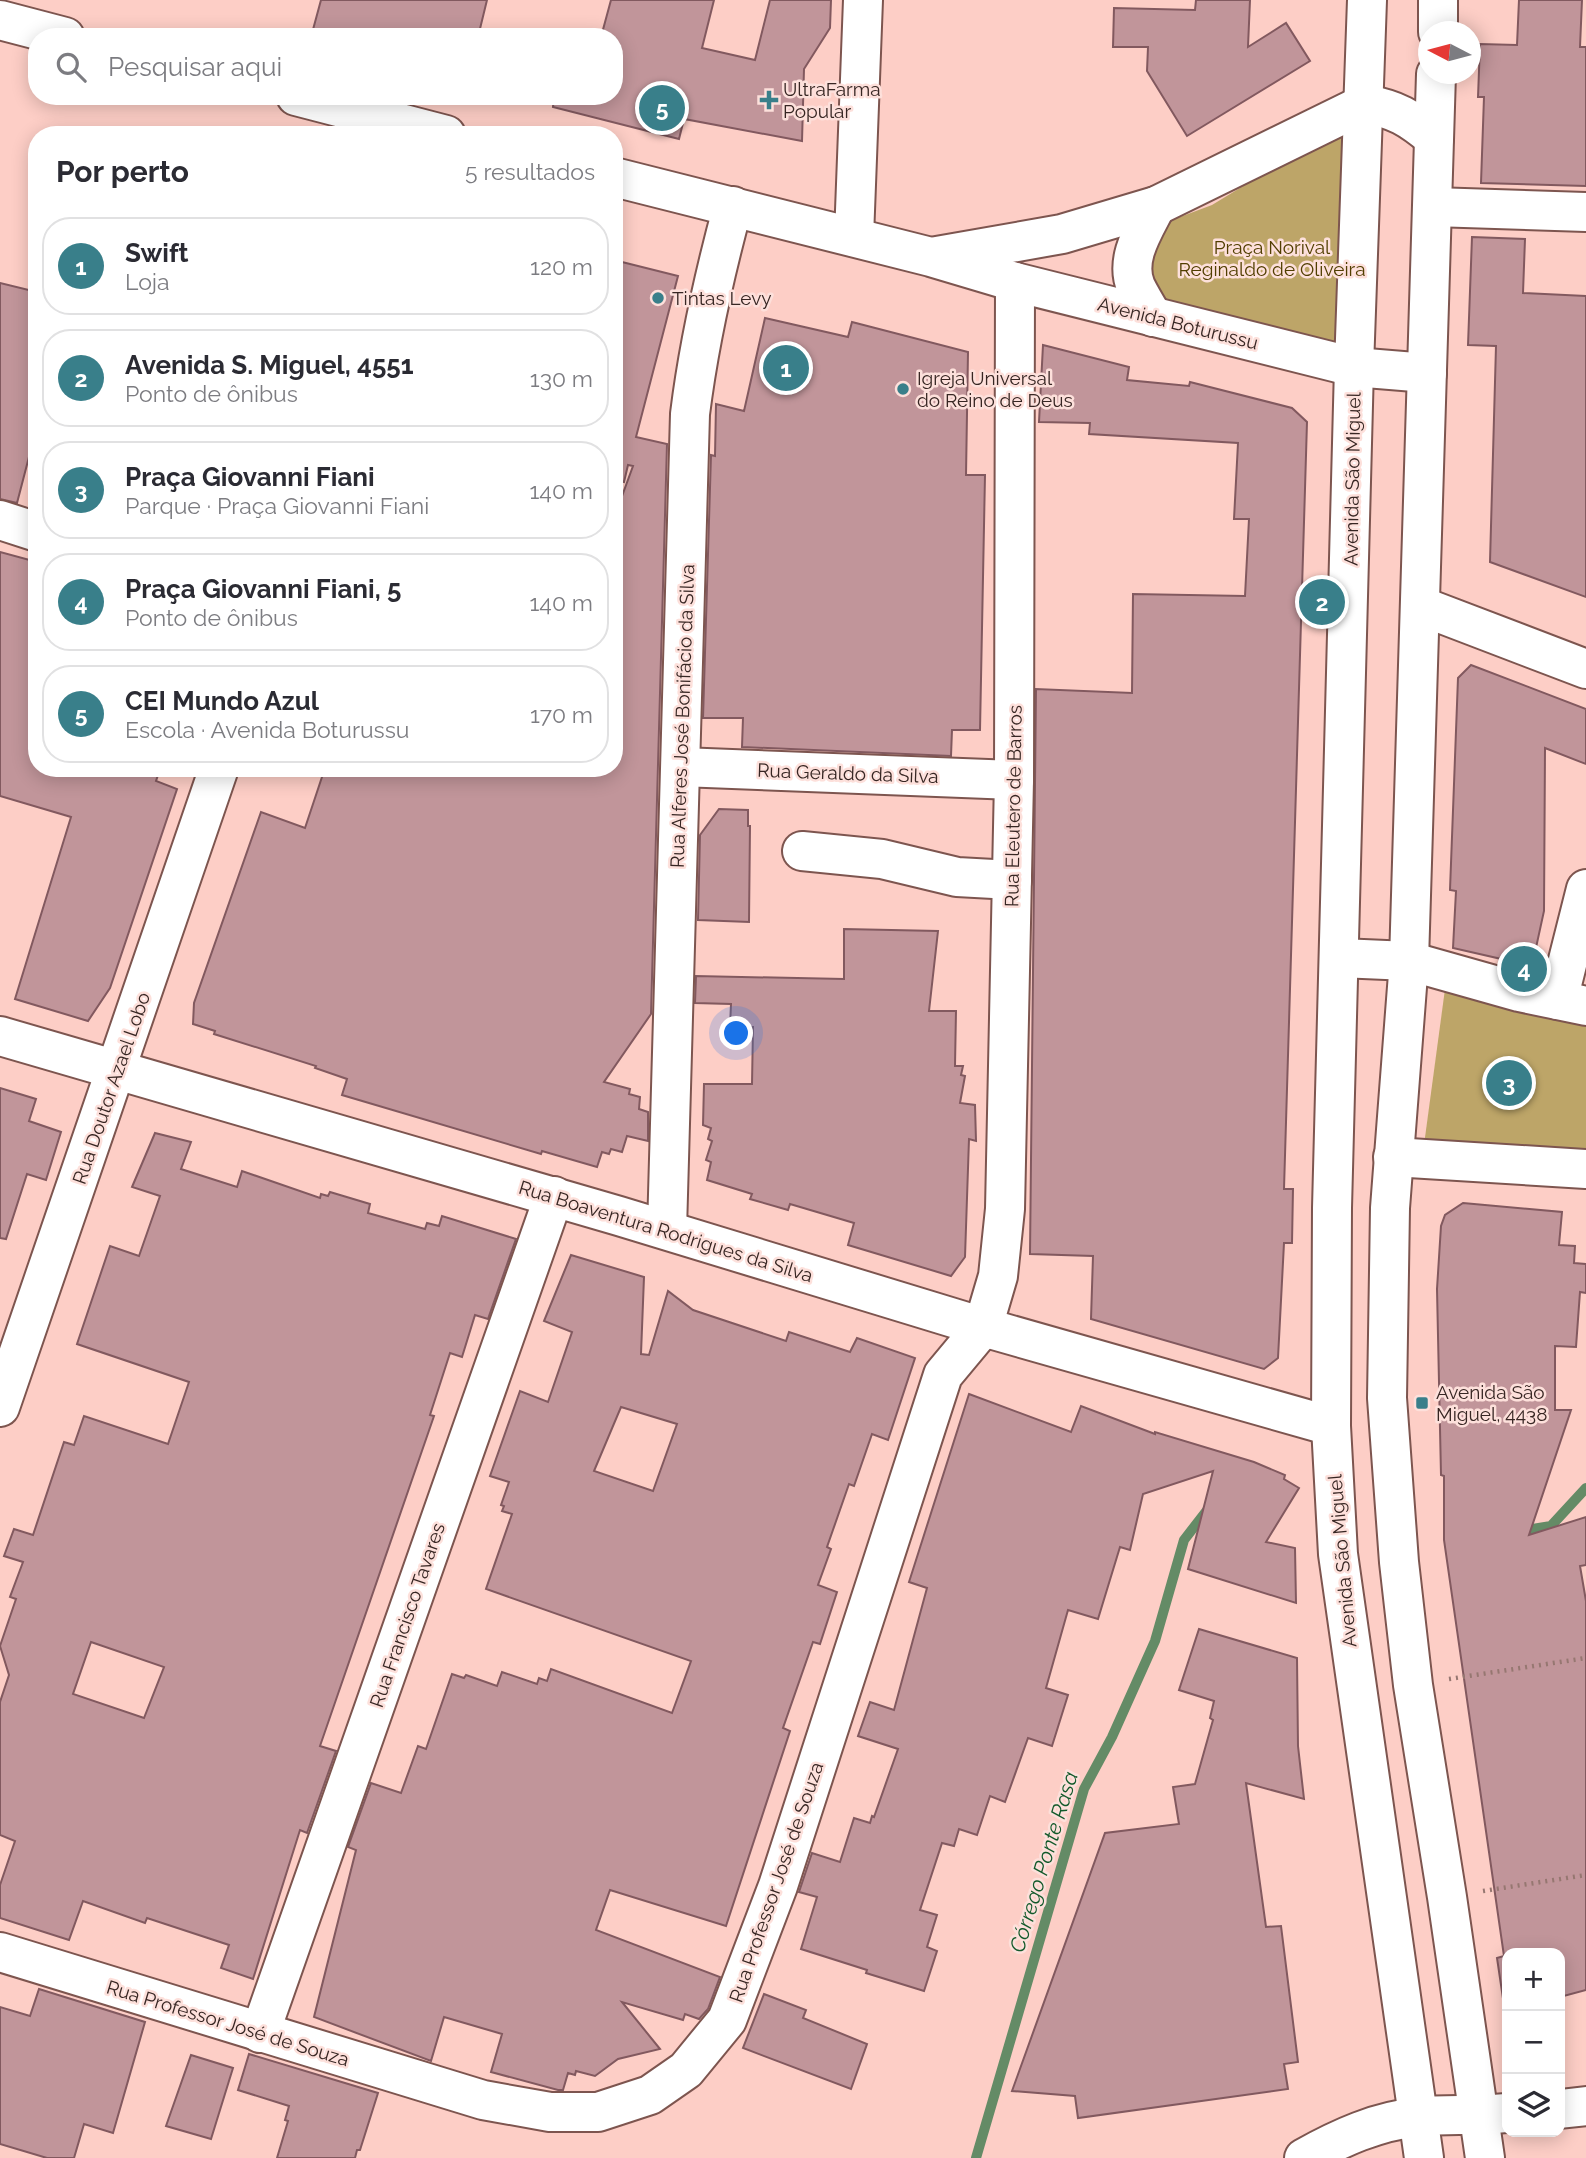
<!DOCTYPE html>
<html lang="pt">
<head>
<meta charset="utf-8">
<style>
	:root { --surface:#fff; --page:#f7f7f7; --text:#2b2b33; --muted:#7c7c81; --line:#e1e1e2; --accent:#397f8a }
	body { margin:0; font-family:Raleway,sans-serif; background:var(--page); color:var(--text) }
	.controls { position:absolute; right:21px; bottom:21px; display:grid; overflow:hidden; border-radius:14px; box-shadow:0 4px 18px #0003 }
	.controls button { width:63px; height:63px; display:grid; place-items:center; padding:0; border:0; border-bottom:2px solid var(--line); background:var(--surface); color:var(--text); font:35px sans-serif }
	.compass { position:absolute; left:1418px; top:21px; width:63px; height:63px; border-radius:50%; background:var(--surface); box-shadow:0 4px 18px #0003; rotate:276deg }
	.you { position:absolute; left:737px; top:1034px; width:24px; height:24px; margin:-18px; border:5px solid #fff; border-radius:50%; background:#1a73e8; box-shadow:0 0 0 10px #1a73e833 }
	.badge { display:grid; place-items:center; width:46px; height:46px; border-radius:50%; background:var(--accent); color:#fff; font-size:23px; font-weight:700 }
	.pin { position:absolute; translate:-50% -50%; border:4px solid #fff; box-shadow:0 2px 7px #0006 }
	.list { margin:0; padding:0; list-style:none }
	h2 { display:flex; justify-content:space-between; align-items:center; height:91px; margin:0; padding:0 28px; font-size:30px }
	h2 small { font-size:23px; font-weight:400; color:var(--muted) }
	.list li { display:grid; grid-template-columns:46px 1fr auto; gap:21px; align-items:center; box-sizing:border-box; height:98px; margin:0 14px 14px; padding:0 14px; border:2px solid var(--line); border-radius:28px }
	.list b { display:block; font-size:26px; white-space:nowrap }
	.list p { margin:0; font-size:23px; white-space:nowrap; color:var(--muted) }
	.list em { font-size:23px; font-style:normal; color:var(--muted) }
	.icon { flex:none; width:38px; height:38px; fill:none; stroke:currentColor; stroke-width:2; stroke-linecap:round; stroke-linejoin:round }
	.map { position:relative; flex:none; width:1586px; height:2158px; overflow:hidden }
	.search { position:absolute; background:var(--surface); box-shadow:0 4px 18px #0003; left:28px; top:28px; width:595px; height:77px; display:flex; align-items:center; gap:18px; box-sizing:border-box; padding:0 24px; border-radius:28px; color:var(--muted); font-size:26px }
	.panel { position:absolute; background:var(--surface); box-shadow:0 4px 18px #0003; left:28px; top:126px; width:595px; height:651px; border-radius:28px }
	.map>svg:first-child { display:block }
	.green { fill:#bda568 }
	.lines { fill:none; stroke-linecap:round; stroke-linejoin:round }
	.stream { stroke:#648b66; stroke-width:10 }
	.building { fill:#c1959a; stroke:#82595f; stroke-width:2; fill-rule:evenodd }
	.minor-casing { stroke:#7d554f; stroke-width:42 }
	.major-casing { stroke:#7d554f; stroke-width:42 }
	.path { stroke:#967771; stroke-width:4.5; stroke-dasharray:2 5; stroke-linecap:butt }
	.minor { stroke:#fff; stroke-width:38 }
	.major { stroke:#fff; stroke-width:38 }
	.poi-dot { fill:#397f8a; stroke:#fde0db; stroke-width:2.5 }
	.labels { text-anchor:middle; stroke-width:5; stroke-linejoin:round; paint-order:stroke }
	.poi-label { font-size:19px; fill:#372623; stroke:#fde0db; text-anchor:start }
	.park-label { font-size:19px; fill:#513e00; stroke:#fde0db }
	.street-label { font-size:19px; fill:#372623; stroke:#fde0db }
	.water-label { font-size:21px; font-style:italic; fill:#12592a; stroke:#fde0db }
</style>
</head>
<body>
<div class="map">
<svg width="1586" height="2158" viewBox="0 0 1586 2158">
	<rect width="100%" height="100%" fill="#fdcec6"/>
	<g class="green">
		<path d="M1350 121 1343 349 1154 309 1137 274 1156 226 1212 205Z"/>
		<path d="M1445 989 1586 1021V1150L1424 1145Z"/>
	</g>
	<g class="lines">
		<g class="stream">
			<path d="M1519 1531 1551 1526 1586 1488"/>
			<path d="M976 2158 1084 1789 1112 1737 1155 1641 1184 1540 1208 1509"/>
		</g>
	</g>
	<g class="building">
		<path d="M321 0H487L478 37H311Z"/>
		<path d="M611 0H714L702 48 755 60 770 0H831L830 28 804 69 802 141 684 119 679 139 553 107 554 96H614V37H601Z"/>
		<path d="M1196 0H1250L1248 47 1286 23 1310 61 1187 136 1147 71 1148 47H1113L1114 8 1195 10Z"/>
		<path d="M1519 0H1582L1580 47H1586V186L1481 183 1484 97H1478L1480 44 1517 45Z"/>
		<path d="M1472 237 1525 239 1523 293 1586 296V597L1490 562 1496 346 1468 345Z"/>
		<path d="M614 260 678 276 636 437 667 444 651 1014 604 1082 630 1089 629 1094 640 1097 639 1109 648 1112V1141L627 1136 622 1152 611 1149 609 1154 602 1152 597 1167 542 1151 541 1154 342 1095 347 1079 315 1068 316 1066 214 1034 215 1031 193 1024 194 1003 261 812 305 828 325 768H614V518L633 466 628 465 624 482 614 480Z"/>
		<path d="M0 283 37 292V426L17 503 0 499Z"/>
		<path d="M765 318 848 337 852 322 968 352 966 475H985L980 730H952L951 756 742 747 743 718H703L711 455 715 456 716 404 744 411Z"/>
		<path d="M1043 345 1129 367 1127 380 1189 386 1190 382 1292 408 1307 422 1284 1189H1293L1292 1243H1284L1278 1358 1264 1369 1091 1319 1093 1256 1030 1254 1036 689 1132 693 1133 594 1245 596 1249 519H1234L1238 443 1089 434 1090 423 1039 422Z"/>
		<path d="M0 552 37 562V768H140L158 775 156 781 177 789 110 988 88 1021 15 999 71 817 0 796Z"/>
		<path d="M1471 665 1586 709V764L1545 748 1544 911 1532 966 1453 948 1456 891 1450 890 1458 678Z"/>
		<path d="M719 809 748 810V826H750L749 922 698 920 700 835Z"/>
		<path d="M844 929 938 931 929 1011H956L955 1066H963L961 1075 965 1076 960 1103 975 1105 976 1141 969 1139 965 1257 951 1276 848 1245 854 1223 790 1204 788 1210 750 1199 752 1194 707 1180 711 1162 706 1160 712 1141 708 1139 711 1128 703 1125 704 1084H752L753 1027H730L731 1004 695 1003 696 976 844 979Z"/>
		<path d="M0 1088 36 1099 29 1121 61 1132 46 1180 27 1174 6 1239 0 1238Z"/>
		<path d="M155 1133 191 1142 181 1169 237 1187 242 1171 320 1198 321 1194 328 1196 330 1192 370 1204 368 1213 425 1229 427 1223 439 1226 442 1216 516 1239 488 1319 475 1315 462 1357 450 1353 430 1415 434 1416 320 1746 336 1751 307 1833 300 1830 253 1979 221 1968 229 1945 147 1918 145 1923 83 1901 69 1940 0 1918V1885L15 1841 0 1835V1702L9 1675 0 1646 16 1599 10 1597 23 1562 4 1556 14 1529 33 1535 64 1442 74 1445 84 1416 168 1444 189 1382 77 1344 110 1246 139 1256 160 1196 132 1187ZM91 1642 164 1667 144 1718 73 1694Z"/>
		<path d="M1463 1203 1562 1212 1559 1245 1575 1246 1574 1263 1586 1264V1293L1580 1292 1576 1347 1555 1346V1410H1571L1529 1535 1586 1517V1565L1580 1566 1586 1601V1990L1560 1997V1953H1507V2012H1505L1497 1958 1504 1956 1444 1540V1476L1441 1475 1437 1289 1441 1226 1445 1215Z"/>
		<path d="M571 1255 644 1277 641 1354 649 1355 668 1291 693 1310 786 1341 789 1332 850 1352 857 1338 915 1358 888 1440 872 1434 854 1486 849 1484 827 1547 831 1549 818 1585 837 1592 820 1644 813 1642 783 1728 790 1731 726 1926 610 1890 596 1930 720 1977 708 2009 699 2019 685 2014 683 2020 622 2002 660 2049 618 2059 595 2076 576 2071 575 2075 568 2073 563 2090H558L491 2072 502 2034 444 2017 431 2061 314 2017 356 1850 348 1847 371 1783 401 1793 418 1746 426 1749 452 1674 464 1678 466 1675 497 1686 502 1672 537 1684 539 1678 547 1681 551 1669 672 1713 691 1661 486 1589 512 1514 502 1511 504 1506 501 1505 509 1482 490 1476 520 1391 548 1402 572 1332 544 1321ZM621 1407 677 1424 653 1491 594 1471Z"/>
		<path d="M969 1394 1071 1432 1081 1406 1155 1434V1432L1254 1462 1285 1475 1284 1479 1299 1488 1266 1542 1295 1548 1296 1603 1188 1569 1213 1471 1143 1494 1130 1550 1120 1547 1098 1619 1068 1610 1046 1688 1068 1695 1052 1746 1028 1738 1005 1802 990 1796 977 1835 959 1829 954 1846 942 1843 920 1910 937 1915 927 1947 937 1951 924 1991 866 1973 867 1970 801 1949 817 1897 799 1892 812 1853 840 1862 854 1818 870 1823 872 1816 874 1817 898 1749 858 1736 870 1702 894 1710 927 1588 909 1582Z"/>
		<path d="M1199 1629 1297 1658 1298 1746 1304 1799 1246 1783 1266 1927 1281 1926 1298 2062 1284 2064 1288 2089 1078 2118 1075 2096 1012 2091 1105 1833 1179 1824 1173 1787 1195 1784 1213 1720 1210 1718 1214 1701 1179 1690Z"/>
		<path d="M39 1989 145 2022 113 2133 84 2124 74 2158H47L0 2144V2007L30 2016Z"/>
		<path d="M764 1994 806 2010 803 2018 867 2044 851 2089 743 2048Z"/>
		<path d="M249 2054 378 2093 360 2150H357L355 2158H277L288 2121 285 2120 289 2106 238 2090Z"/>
		<path d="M191 2055 233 2068 211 2139 166 2126Z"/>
	</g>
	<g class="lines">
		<defs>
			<g id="minor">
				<path d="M1433 207 1586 212"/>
				<path d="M854 237 863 0"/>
				<path d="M0 520 37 532"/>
				<path d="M1421 606 1586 669"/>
				<path d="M681 767 1014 780"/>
				<path d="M802 851 882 859 957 877 1012 880"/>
				<path d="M1340 958 1409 961 1519 992 1586 1006"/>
				<path d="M1558 1000 1586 889"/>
				<path d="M0 1036 619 1216 983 1327 1331 1426"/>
				<path d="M1393 1157 1586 1169"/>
				<path d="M667 1230 690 414C699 342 714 276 733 206"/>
				<path d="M0 1407 219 768"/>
				<path d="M0 1952 483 2100 550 2112H598L650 2095 686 2070 727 2020 778 1886 943 1375 983 1327 998 1276 1005 1209 1014 780 1015 282"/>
				<path d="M260 2033 554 1196"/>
				<path d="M1560 2109 1586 2106"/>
				<path d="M1479 2115 1507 2113"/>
			</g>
			<g id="major">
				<path d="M1367 0 1354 367 1332 1208 1331 1426 1338 1554 1424 2158"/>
				<path d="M0 20 65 37"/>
				<path d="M1438 32V0"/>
				<path d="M1436 74 1409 961 1390 1208 1387 1398 1399 1562 1413 1685 1447 1897 1485 2158"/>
				<path d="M296 96 446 135"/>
				<path d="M1364 104C1396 109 1410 118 1434 138"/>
				<path d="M614 177 931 257 1015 282 1354 367 1427 373"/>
				<path d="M937 256 1062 234 1156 206 1364 104"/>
				<path d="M1153 317C1147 307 1141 297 1136 287 1124 259 1144 230 1156 206"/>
				<path d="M1304 2158C1340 2138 1377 2121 1418 2117 1438 2114 1459 2115 1479 2115"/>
			</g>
		</defs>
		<use href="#minor" class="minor-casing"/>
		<use href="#major" class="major-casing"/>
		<g class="path">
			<path d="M1449 1679 1586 1658"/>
			<path d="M1483 1891 1586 1875"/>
		</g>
		<use href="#minor" class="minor"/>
		<use href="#major" class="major"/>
	</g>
	<g class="poi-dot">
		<path d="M765.5 89.5h7v7h7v7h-7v7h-7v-7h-7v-7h7z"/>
		<circle cx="658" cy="298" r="7"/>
		<circle cx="903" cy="389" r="7"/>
		<rect x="1415" y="1396" width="14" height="14" rx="3.5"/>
	</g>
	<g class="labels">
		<g class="poi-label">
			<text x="783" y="96">UltraFarma<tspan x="783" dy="22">Popular</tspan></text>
			<text x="672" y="305">Tintas Levy</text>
			<text x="917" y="385">Igreja Universal<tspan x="917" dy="22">do Reino de Deus</tspan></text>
			<text x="1436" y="1399">Avenida São<tspan x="1436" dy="22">Miguel, 4438</tspan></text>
		</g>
		<g class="park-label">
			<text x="1272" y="254">Praça Norival<tspan x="1272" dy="22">Reginaldo de Oliveira</tspan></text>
		</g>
		<g class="street-label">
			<text transform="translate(1178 323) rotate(14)" y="7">Avenida Boturussu</text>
			<text transform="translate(1352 479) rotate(-89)" y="7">Avenida São Miguel</text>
			<text transform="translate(682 716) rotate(-88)" y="7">Rua Alferes José Bonifácio da Silva</text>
			<text transform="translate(848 773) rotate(2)" y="7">Rua Geraldo da Silva</text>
			<text transform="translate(1013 806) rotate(-89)" y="7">Rua Eleutero de Barros</text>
			<text transform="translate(111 1088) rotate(-71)" y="7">Rua Doutor Azael Lobo</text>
			<text transform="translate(666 1231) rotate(17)" y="7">Rua Boaventura Rodrigues da Silva</text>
			<text transform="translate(1342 1561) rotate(-95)" y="7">Avenida São Miguel</text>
			<text transform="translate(407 1615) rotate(-71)" y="7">Rua Francisco Tavares</text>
			<text transform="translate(776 1882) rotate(-71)" y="7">Rua Professor José de Souza</text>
			<text transform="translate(228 2023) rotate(17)" y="7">Rua Professor José de Souza</text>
		</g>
		<g class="water-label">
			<text transform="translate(1044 1862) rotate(-73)" y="7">Córrego Ponte Rasa</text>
		</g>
	</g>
</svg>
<div class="controls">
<button>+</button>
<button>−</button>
<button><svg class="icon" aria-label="layers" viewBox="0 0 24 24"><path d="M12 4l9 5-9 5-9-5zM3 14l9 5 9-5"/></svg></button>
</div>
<svg class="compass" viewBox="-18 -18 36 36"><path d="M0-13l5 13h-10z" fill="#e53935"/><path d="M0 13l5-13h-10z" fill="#7c7c81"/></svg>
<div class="you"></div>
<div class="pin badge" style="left:786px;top:368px">1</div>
<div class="pin badge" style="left:1322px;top:602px">2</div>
<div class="pin badge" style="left:1509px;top:1083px">3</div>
<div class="pin badge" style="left:1524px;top:969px">4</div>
<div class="pin badge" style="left:662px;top:108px">5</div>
<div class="search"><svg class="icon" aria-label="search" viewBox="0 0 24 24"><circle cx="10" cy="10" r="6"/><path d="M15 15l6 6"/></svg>Pesquisar aqui</div>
<section class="panel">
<h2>Por perto<small>5 resultados</small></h2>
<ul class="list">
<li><span class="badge">1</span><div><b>Swift</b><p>Loja</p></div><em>120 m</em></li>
<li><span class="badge">2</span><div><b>Avenida S. Miguel, 4551</b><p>Ponto de ônibus</p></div><em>130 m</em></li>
<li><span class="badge">3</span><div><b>Praça Giovanni Fiani</b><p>Parque · Praça Giovanni Fiani</p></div><em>140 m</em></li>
<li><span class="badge">4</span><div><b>Praça Giovanni Fiani, 5</b><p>Ponto de ônibus</p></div><em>140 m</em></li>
<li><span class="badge">5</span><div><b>CEI Mundo Azul</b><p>Escola · Avenida Boturussu</p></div><em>170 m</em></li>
</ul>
</section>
</div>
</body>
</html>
